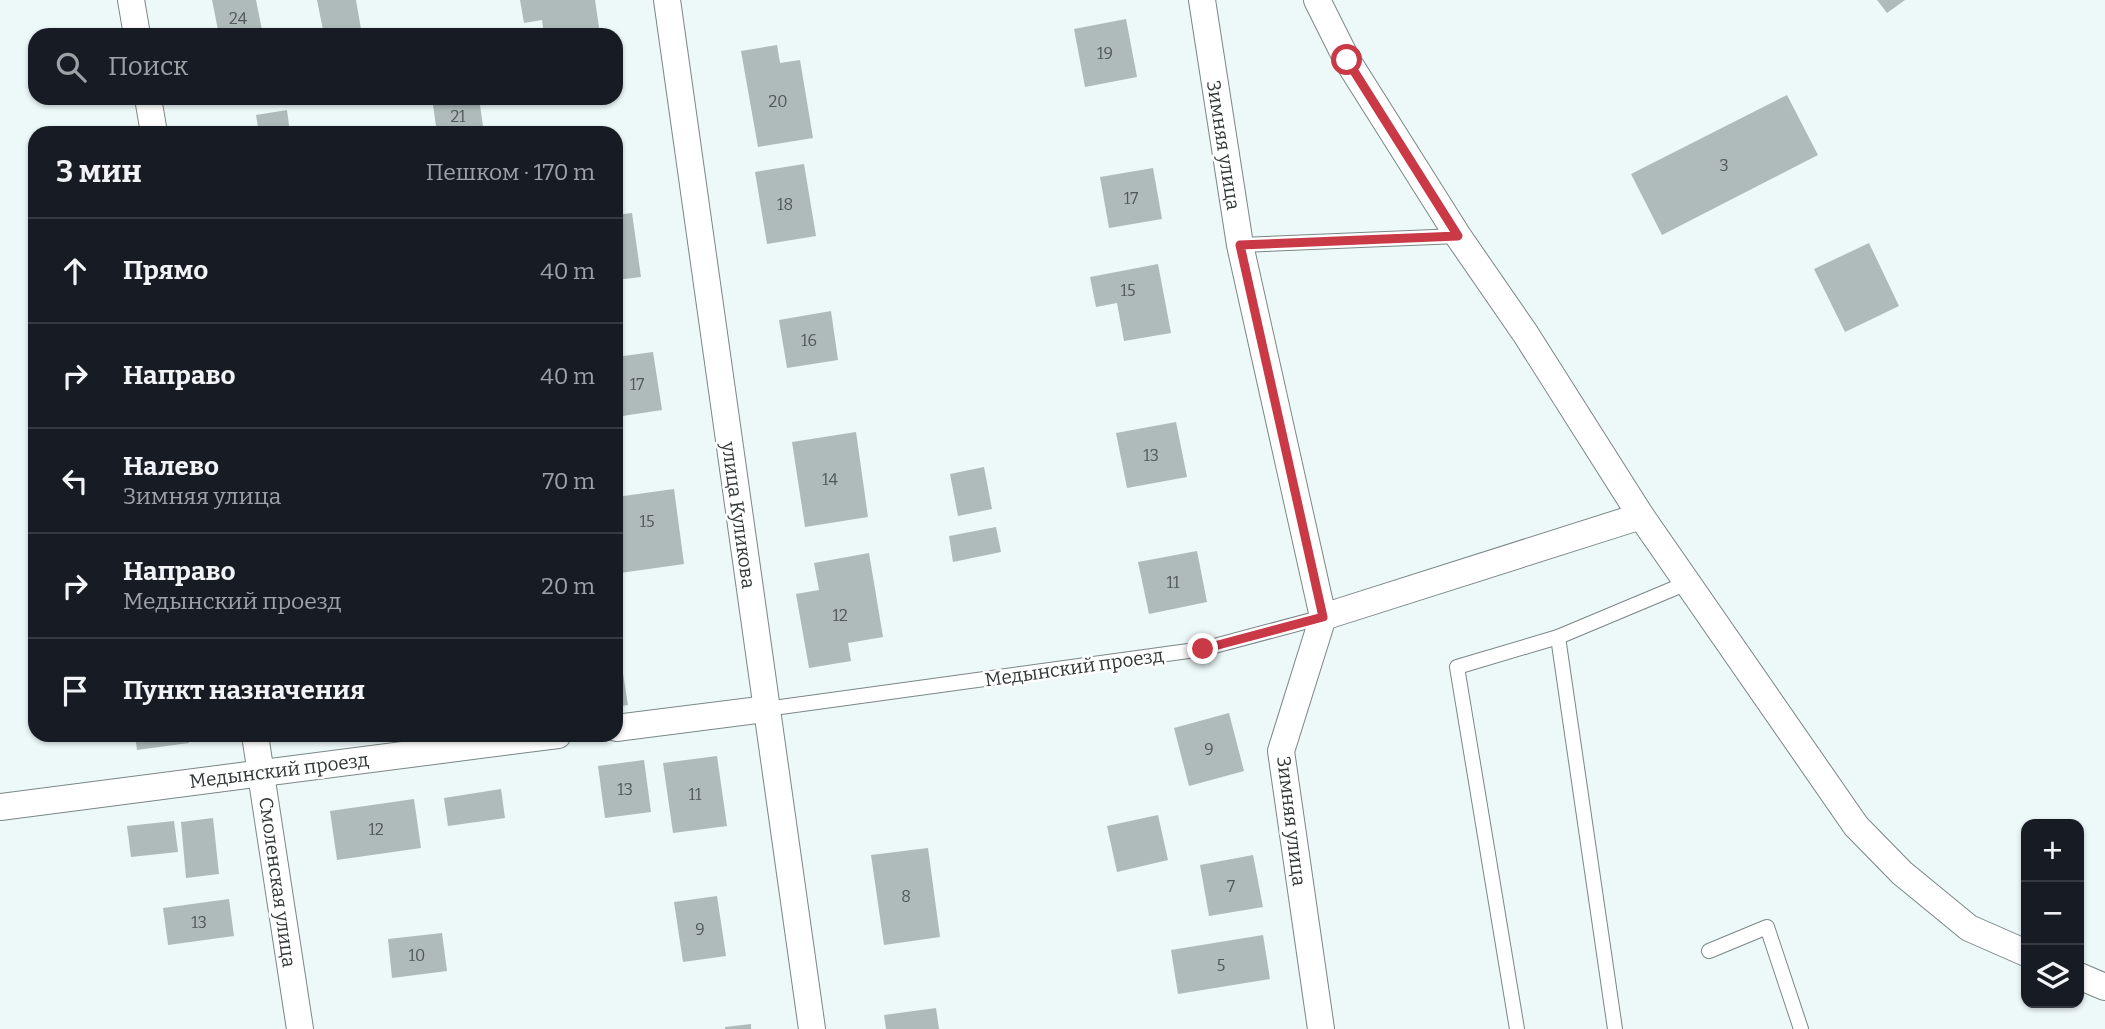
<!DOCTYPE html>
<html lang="ru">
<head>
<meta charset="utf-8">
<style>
	:root { --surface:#171b24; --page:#242831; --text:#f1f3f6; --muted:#9ea1a6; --line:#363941 }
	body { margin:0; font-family:Bitter,serif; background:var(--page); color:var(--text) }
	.controls { position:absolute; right:21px; bottom:21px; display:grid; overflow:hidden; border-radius:14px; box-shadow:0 2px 5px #0004 }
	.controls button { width:63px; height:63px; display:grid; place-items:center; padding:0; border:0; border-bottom:2px solid var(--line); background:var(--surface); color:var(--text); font:35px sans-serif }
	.stop { position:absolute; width:21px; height:21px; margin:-16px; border:5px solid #c93946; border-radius:50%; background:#fff }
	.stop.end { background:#c93946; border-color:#fff; box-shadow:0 2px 7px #0008 }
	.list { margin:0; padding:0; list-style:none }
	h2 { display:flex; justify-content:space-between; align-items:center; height:91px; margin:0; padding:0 28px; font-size:30px }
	h2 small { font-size:23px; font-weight:400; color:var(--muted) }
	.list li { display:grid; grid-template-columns:46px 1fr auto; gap:21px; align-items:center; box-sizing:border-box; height:105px; padding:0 28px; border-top:2px solid var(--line) }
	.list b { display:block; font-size:26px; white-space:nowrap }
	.list p { margin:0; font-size:23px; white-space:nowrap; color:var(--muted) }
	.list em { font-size:23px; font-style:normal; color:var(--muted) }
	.icon { flex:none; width:38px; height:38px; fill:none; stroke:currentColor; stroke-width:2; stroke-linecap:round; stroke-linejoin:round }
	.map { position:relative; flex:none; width:2105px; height:1029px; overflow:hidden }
	.search { position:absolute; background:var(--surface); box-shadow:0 2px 5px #0004; left:28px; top:28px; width:595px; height:77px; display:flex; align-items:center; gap:18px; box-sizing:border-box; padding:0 24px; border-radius:21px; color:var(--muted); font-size:26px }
	.panel { position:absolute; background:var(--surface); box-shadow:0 2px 5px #0004; left:28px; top:126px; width:595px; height:616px; border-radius:21px }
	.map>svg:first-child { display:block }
	.building { fill:#afbabb }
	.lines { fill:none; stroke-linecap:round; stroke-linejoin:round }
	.lane-casing { stroke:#7b8686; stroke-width:16 }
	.street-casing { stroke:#7b8686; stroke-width:28 }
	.lane { stroke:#fff; stroke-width:14 }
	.street { stroke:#fff; stroke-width:26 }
	.route { stroke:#c93946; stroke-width:9 }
	.labels { text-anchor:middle; stroke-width:5; stroke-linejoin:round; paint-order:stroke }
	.number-label { font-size:16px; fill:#505757 }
	.street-label { font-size:19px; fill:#313636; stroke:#fff }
</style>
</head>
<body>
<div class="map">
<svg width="2105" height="1029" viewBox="0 0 2105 1029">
	<rect width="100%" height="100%" fill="#edf8f9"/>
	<g class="building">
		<path d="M212 0H256L263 35H219Z"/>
		<path d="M317 0H356L362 35H324Z"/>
		<path d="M520 0H595L600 34 544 35 542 20 524 23Z"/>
		<path d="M1877 0H1905L1887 13Z"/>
		<path d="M1126 19 1137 77 1085 87 1074 29Z"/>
		<path d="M777 45 780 63 800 60 813 138 758 147 741 51Z"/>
		<path d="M1787 95 1818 155 1662 235 1631 174Z"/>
		<path d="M432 98H479L484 133H437Z"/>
		<path d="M287 110 290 133H238V130L258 127 256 115Z"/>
		<path d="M804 164 816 236 767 244 755 172Z"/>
		<path d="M1153 168 1162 219 1109 228 1100 177Z"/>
		<path d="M632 213 641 277 616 280V215Z"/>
		<path d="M1869 243 1899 306 1845 332 1814 269Z"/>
		<path d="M1158 264 1171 333 1124 341 1117 303 1096 307 1090 277Z"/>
		<path d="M831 311 838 360 787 368 779 320Z"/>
		<path d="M653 352 662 410 616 417V357Z"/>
		<path d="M1176 422 1187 477 1127 488 1116 433Z"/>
		<path d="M856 432 868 517 805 527 792 442Z"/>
		<path d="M984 467 992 509 958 516 950 474Z"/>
		<path d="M674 489 684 564 620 573 616 545V497Z"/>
		<path d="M996 527 1001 552 953 562 949 536Z"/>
		<path d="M1197 551 1207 602 1149 614 1138 562Z"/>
		<path d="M869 553 883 637 848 643 851 661 809 668 796 594 819 590 814 563Z"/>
		<path d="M622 667 628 705 616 707V668Z"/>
		<path d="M1229 713 1244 771 1189 786 1174 728Z"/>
		<path d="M135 735H188L189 743 137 750Z"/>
		<path d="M717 756 727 826 673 833 663 763Z"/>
		<path d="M644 760 651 812 605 818 598 766Z"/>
		<path d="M501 789 505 818 448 826 444 798Z"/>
		<path d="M414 799 421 848 337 860 330 811Z"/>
		<path d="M1158 815 1168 860 1117 872 1107 826Z"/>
		<path d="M213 818 219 874 186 878 181 822Z"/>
		<path d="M174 821 178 852 131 857 127 826Z"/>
		<path d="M928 848 940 937 884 945 871 855Z"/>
		<path d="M1253 855 1263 907 1209 916 1200 865Z"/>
		<path d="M717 896 726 956 683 962 674 902Z"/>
		<path d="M229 899 234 936 168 945 163 908Z"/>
		<path d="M442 933 447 971 392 978 388 939Z"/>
		<path d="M1263 935 1270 979 1178 994 1171 950Z"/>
		<path d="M936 1008 939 1029H886L884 1015Z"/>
		<path d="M751 1024V1029H725V1027Z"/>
	</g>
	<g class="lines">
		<defs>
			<g id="lane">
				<path d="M1240 245 1458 236"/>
				<path d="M1558 637 1615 1029"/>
				<path d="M766 709 1203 649 1323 617"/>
				<path d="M1709 951 1767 927 1801 1029"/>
				<path d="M1517 1029 1457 667 1558 637 1687 583"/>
			</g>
			<g id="street">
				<path d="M131 0 137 35"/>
				<path d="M667 0 812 1029"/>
				<path d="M1202 0 1240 245 1323 617 1281 751 1321 1029"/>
				<path d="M1317 0 1347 60 1458 236 1525 333 1641 516 1856 826 1902 873 1969 928 2026 953"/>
				<path d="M148 98 154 133"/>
				<path d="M1323 617 1641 516"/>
				<path d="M616 728 766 709"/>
				<path d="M255 735 300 1029"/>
				<path d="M0 807 558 735"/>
				<path d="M2079 976 2105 987"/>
			</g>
		</defs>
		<use href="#lane" class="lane-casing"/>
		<use href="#street" class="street-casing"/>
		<use href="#lane" class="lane"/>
		<use href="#street" class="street"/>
	</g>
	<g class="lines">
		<path class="route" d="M1203 649 1323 617 1240 245 1458 236 1347 60"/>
	</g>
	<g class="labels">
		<g class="number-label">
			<text x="238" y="24">24</text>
			<text x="1105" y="59">19</text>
			<text x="778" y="107">20</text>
			<text x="458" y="122">21</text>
			<text x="1724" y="171">3</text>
			<text x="1131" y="204">17</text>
			<text x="785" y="210">18</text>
			<text x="1128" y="296">15</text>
			<text x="809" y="346">16</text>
			<text x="637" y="390">17</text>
			<text x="1151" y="461">13</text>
			<text x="830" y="485">14</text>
			<text x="647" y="527">15</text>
			<text x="1173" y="588">11</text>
			<text x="840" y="621">12</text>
			<text x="1209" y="755">9</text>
			<text x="625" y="795">13</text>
			<text x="695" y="800">11</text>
			<text x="376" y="835">12</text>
			<text x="1231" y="892">7</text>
			<text x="906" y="902">8</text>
			<text x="199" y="928">13</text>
			<text x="700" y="935">9</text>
			<text x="417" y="961">10</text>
			<text x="1221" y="971">5</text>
		</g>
		<g class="street-label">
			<text transform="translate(1224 145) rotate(81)" y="7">Зимняя улица</text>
			<text transform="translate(739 515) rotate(82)" y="7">улица Куликова</text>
			<text transform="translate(1074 667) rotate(-8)" y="7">Медынский проезд</text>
			<text transform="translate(279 770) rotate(-7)" y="7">Медынский проезд</text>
			<text transform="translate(1292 821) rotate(83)" y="7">Зимняя улица</text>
			<text transform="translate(278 882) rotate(82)" y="7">Смоленская улица</text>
		</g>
	</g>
</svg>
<div class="controls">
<button>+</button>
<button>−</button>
<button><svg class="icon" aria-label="layers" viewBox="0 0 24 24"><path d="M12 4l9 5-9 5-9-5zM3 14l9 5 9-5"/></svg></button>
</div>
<div class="stop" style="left:1347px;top:60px"></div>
<div class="stop end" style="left:1203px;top:649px"></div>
<div class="search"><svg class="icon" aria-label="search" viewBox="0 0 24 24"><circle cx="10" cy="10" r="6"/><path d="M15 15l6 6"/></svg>Поиск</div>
<section class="panel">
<h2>3 мин<small>Пешком · 170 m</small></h2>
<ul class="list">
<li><svg class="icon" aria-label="ahead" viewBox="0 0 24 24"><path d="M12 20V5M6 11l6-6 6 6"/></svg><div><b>Прямо</b></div><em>40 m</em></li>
<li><svg class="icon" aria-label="right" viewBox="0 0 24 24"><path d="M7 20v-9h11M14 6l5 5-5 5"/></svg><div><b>Направо</b></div><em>40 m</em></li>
<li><svg class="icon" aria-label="left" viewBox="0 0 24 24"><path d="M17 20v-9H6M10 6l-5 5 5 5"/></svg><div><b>Налево</b><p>Зимняя улица</p></div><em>70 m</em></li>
<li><svg class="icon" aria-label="right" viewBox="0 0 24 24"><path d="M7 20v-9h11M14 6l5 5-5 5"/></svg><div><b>Направо</b><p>Медынский проезд</p></div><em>20 m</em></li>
<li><svg class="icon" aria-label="arrive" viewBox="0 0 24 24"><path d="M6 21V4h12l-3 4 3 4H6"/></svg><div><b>Пункт назначения</b></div></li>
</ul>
</section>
</div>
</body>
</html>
